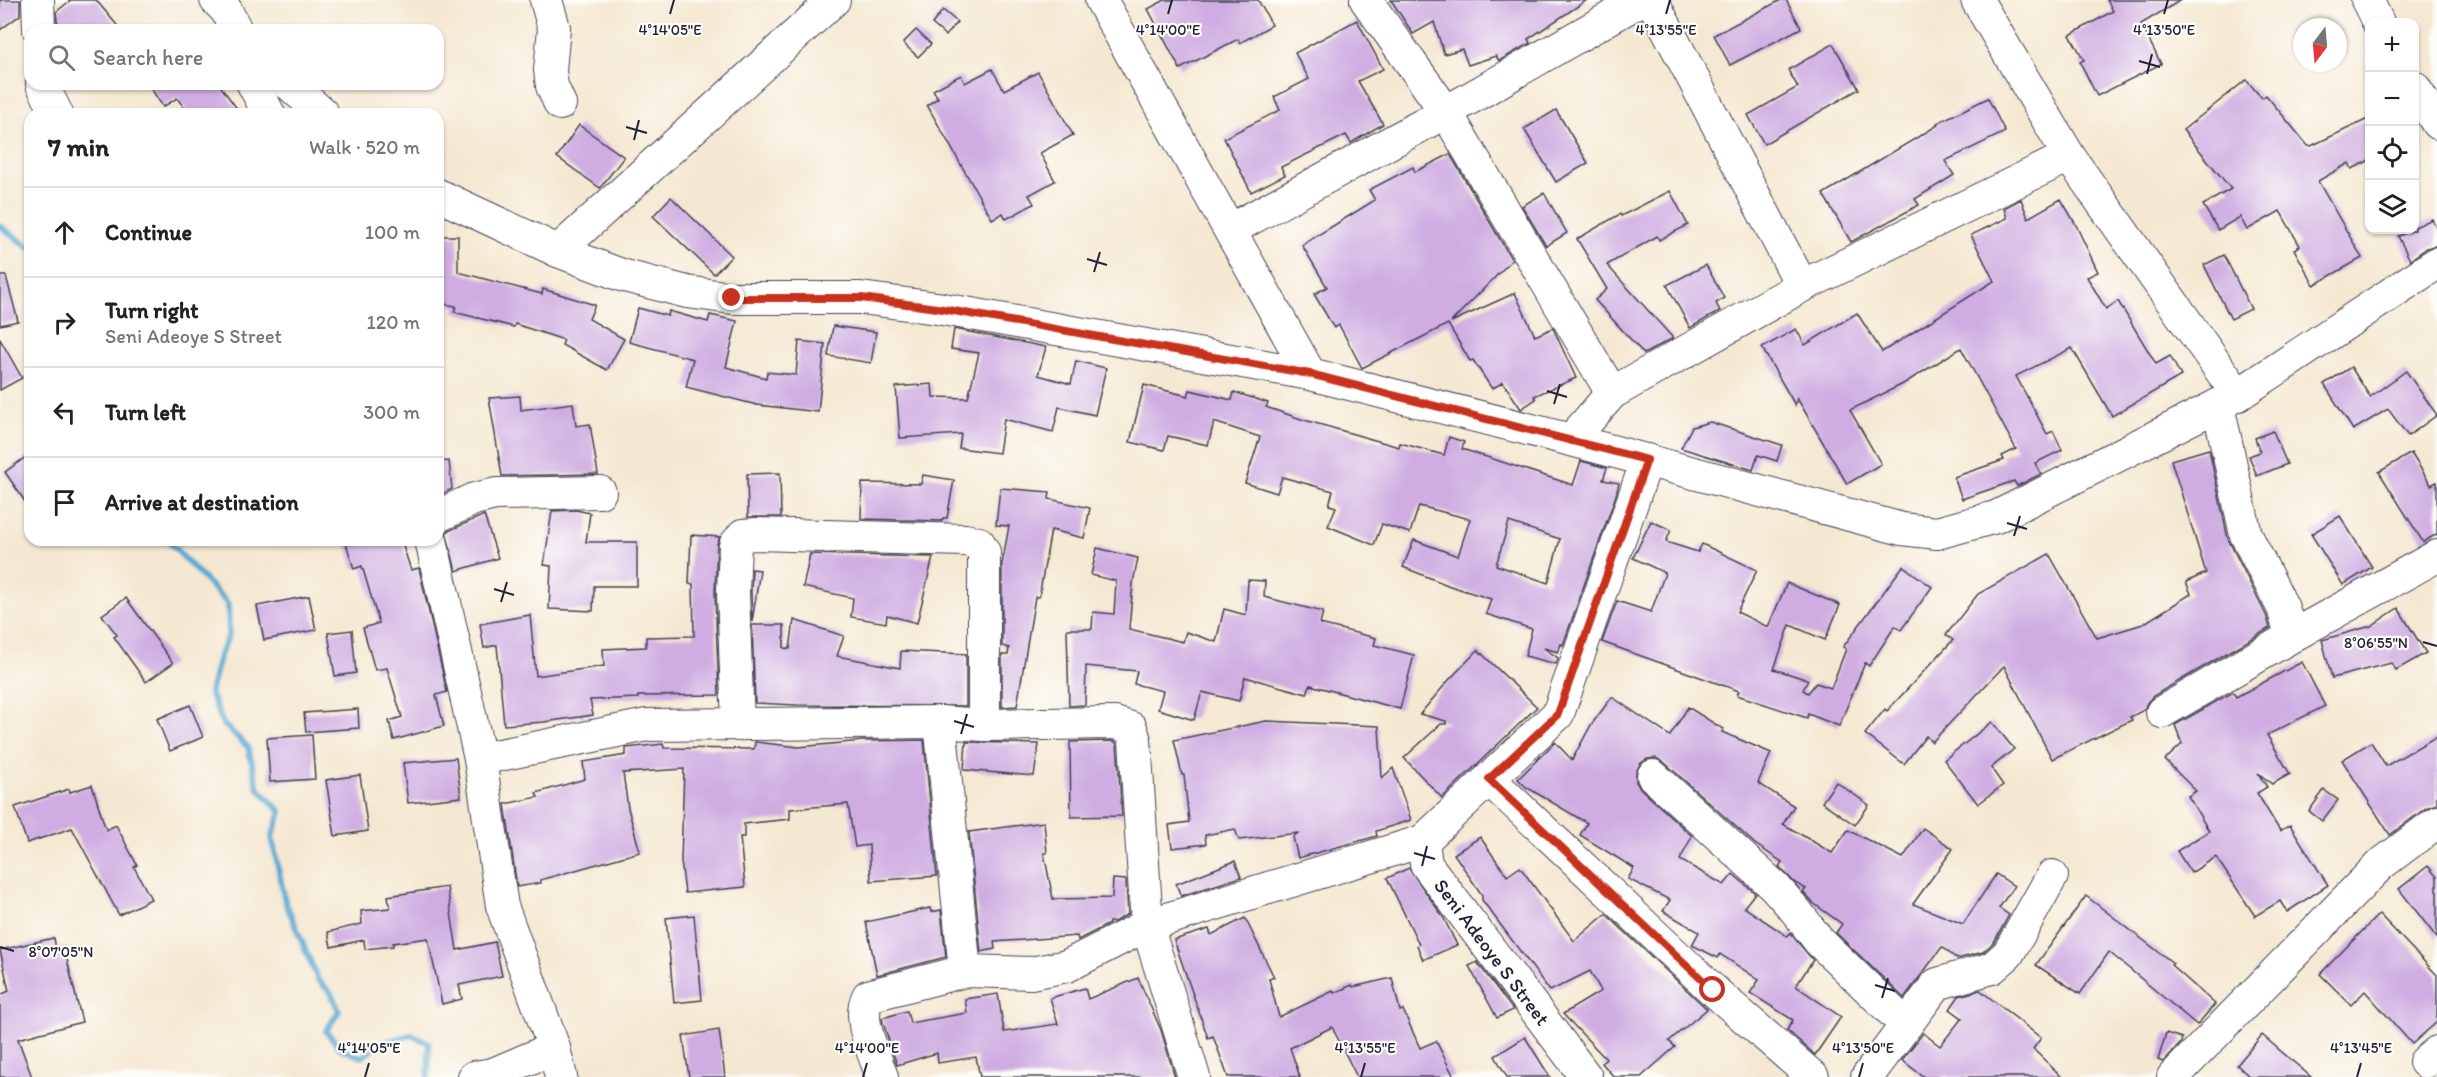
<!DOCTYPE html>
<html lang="en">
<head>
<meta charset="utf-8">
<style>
	:root { --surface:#fff; --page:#f6f6f6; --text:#222; --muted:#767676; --line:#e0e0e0 }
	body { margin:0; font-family:Itim,sans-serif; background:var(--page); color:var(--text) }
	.controls { position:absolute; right:18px; top:18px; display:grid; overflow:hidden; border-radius:12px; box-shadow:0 2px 4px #0004 }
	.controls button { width:54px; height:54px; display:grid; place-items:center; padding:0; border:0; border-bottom:2px solid var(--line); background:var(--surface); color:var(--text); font:30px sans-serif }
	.compass { position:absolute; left:2293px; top:18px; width:54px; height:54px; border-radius:50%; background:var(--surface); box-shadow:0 2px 4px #0004; rotate:196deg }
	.stop { position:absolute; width:18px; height:18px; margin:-14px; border:4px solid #c8321e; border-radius:50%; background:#fff }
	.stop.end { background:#c8321e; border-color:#fff; box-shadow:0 2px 6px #0008 }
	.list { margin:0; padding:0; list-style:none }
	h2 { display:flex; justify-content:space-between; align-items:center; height:78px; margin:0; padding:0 24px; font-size:26px }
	h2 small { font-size:20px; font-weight:400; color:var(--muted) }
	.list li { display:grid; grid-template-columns:39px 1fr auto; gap:18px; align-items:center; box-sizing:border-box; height:90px; padding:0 24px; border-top:2px solid var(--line) }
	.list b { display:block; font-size:22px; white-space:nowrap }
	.list p { margin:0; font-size:20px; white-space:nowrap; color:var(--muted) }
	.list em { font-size:20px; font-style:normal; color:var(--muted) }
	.icon { flex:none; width:33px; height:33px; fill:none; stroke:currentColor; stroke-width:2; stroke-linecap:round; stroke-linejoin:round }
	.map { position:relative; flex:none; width:2437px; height:1077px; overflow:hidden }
	.search { position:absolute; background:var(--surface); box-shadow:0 2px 4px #0004; left:24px; top:24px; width:420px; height:66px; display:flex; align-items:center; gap:15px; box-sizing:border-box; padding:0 21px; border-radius:18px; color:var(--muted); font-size:22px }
	.panel { position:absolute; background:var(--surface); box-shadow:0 2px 4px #0004; left:24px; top:108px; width:420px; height:438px; border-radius:18px }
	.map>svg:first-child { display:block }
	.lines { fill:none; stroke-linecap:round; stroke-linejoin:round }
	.stream { stroke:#59a8d2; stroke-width:6 }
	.building { fill:#cfade2; fill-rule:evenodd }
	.minor-casing { stroke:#424052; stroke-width:34 }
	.minor { stroke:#fff; stroke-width:32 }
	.route { stroke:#c8321e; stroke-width:8 }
	.ticks { fill:none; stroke:#22223b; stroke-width:2 }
	.labels { text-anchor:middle; stroke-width:4.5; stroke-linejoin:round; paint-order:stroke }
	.street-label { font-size:20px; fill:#22223b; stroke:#fdfcf7 }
	.ticks-label { font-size:15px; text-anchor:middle; fill:#22223b; stroke:#fdfcf7; stroke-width:4.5; stroke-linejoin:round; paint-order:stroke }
</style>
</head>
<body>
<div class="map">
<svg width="2437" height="1077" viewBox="0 0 2437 1077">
	<rect width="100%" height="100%" fill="#fdfcf7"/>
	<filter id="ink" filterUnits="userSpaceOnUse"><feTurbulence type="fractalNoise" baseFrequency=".0167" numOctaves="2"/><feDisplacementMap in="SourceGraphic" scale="12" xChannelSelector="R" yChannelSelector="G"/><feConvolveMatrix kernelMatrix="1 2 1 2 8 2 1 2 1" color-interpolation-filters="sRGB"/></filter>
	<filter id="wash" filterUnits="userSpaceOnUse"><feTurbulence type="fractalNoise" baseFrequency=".008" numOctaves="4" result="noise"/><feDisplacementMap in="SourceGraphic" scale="24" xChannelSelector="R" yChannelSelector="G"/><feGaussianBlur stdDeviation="1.35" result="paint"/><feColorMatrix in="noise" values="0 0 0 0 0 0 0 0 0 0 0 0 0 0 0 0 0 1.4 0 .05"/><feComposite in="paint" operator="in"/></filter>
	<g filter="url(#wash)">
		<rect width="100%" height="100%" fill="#f5e8d2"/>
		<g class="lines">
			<g class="stream">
				<path d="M0 226 30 248"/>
				<path d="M167 540 228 604 229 634 218 660 210 693 223 724 248 747 258 788 281 812 272 837 285 901 318 980 331 993 339 1011 326 1031 341 1049 362 1057 384 1042 411 1035 429 1043 428 1077"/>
			</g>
		</g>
		<g id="blocks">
			<g class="building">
				<path d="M0 0H20V15L0 30Z"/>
				<path d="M71 0H96L121 30H64L57 21 56 12Z"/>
				<path d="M1165 0H1258L1272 25 1240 43 1238 39 1180 69 1148 9Z"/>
				<path d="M1391 0H1587L1528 39 1530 43 1499 61 1496 56 1468 65 1462 49 1444 54 1434 22 1413 34Z"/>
				<path d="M1781 0H1786L1801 28 1730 65 1714 35Z"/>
				<path d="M2107 0H2181L2141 24 2161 64 2097 96 2080 62 2084 60 2070 35 2113 11Z"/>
				<path d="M943 10 957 22 946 36 932 24Z"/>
				<path d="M1357 20 1383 69 1358 81 1383 124 1351 143 1346 135 1281 167 1285 175 1251 192 1224 138 1280 110 1274 97 1309 79 1295 53Z"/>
				<path d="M916 30 931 44 918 57 903 43Z"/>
				<path d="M1833 44 1859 89 1764 144 1748 115 1798 87 1788 70Z"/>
				<path d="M992 69 1004 90 1038 72 1073 135 1040 153 1055 181 1029 195 1034 204 1006 219 1003 213 992 219 927 105 938 98 933 90 961 75 965 83Z"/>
				<path d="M2246 80 2262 98 2266 95 2308 146H2311L2370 118V160L2352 169 2349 163 2318 181 2362 258 2314 285 2294 249 2300 246 2280 211 2247 230 2240 217 2218 230 2203 205 2231 189 2183 130Z"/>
				<path d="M148 84H219L241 114H189L177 98 163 107Z"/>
				<path d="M1988 98 2005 132 1945 161 1954 175 1915 199 1919 205 1851 242 1823 194 1938 125 1937 123Z"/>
				<path d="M1556 110 1588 163 1556 182 1524 129Z"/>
				<path d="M579 125 624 157 600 188 557 157Z"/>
				<path d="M1450 154 1512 260 1451 322 1515 293 1535 336 1553 328 1576 378 1534 396 1536 399 1521 409 1503 382 1492 389 1473 360 1470 361 1448 324 1362 368 1339 325 1334 328 1314 294 1327 287 1302 245 1375 200 1369 190 1413 167 1415 172Z"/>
				<path d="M1670 191 1688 225 1659 240 1657 236 1607 265 1673 338 1644 354 1595 300 1607 289 1577 239 1620 214 1621 216Z"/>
				<path d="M1544 193 1567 233 1546 246 1522 206Z"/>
				<path d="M671 197 732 256 714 274 653 216Z"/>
				<path d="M2021 199 2028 218 2061 199 2075 223 2098 272 2087 277 2106 309 2118 301 2156 364 2170 356 2181 376 2112 416 2072 348 2016 376 2047 434 2053 431 2062 450 2035 463 2041 474 2017 486 2014 481 1962 499 1954 477 2004 460 2002 456 2016 449 1961 348 1903 384 1850 410 1881 464 1847 484 1797 398 1795 405 1762 348 1796 329 1805 345 1857 313 1882 352 1994 281 1971 235 2007 218 2004 208Z"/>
				<path d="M2432 219 2437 229V245L2427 248 2410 260 2398 236 2415 230V227Z"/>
				<path d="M438 236H458V272L542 294 543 289 595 305 589 319 624 339 607 370 562 345 564 340 515 324 514 327 454 312 456 306 438 303Z"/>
				<path d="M2224 255 2251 309 2231 319 2204 265Z"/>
				<path d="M1706 265 1724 298 1716 303 1720 311 1690 328 1667 285Z"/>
				<path d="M0 276H6L18 321 0 325Z"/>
				<path d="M638 308 668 316 669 311 708 322 710 315 737 321 726 367 766 378 767 372 796 375 799 341 825 344 818 412 757 405 686 387 693 359 629 342Z"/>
				<path d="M833 326 876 332 871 363 828 356Z"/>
				<path d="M954 329 1046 347 1038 375 1071 384 1076 361 1106 368 1095 415 1059 407 1053 432 1004 419 999 453 959 448 961 434 900 438 896 387 932 384 933 397 968 398 979 353 951 349Z"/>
				<path d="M0 339 22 378 0 390Z"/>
				<path d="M2351 367 2370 397 2406 371 2437 415 2408 436 2388 409 2353 430 2324 384Z"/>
				<path d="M1144 385 1188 396 1190 390 1232 400 1234 392 1268 403 1266 407 1301 419 1399 447 1400 443 1444 455 1449 437 1464 442 1462 449 1573 485 1581 461 1607 468 1603 480 1619 483 1616 495 1563 645 1561 644 1558 652 1544 648 1558 658 1556 664 1525 656 1532 629 1486 614 1491 599 1450 586 1403 567 1414 540 1458 556 1470 519 1419 506 1410 533 1382 524 1374 545 1328 526 1336 507 1329 505 1333 491 1282 477 1277 493 1245 483 1260 437 1214 422 1208 445 1168 436 1164 450 1130 442ZM1509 522 1560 539 1548 583 1496 565Z"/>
				<path d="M520 396 521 410 573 403 576 426 590 424 598 474 502 476 489 398Z"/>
				<path d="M1710 422 1782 445 1777 461 1758 455 1753 470 1681 448 1692 427Z"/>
				<path d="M2273 431 2287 464 2257 476 2249 456 2260 452 2255 438Z"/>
				<path d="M2209 449 2228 539 2266 615 2270 628 2153 696 2147 703 2144 710 2130 717 2132 720 2052 759 2004 666 1932 742 1926 736 1904 764 1865 734 1885 709 1887 711 1953 640 1946 635 1978 594 2049 554 2097 638 2143 624 2191 594 2186 582 2206 573 2171 460Z"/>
				<path d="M2411 453 2431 485 2437 482V534L2423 542 2379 472Z"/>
				<path d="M30 454V509L5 472Z"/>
				<path d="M449 461 452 489 438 496V462Z"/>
				<path d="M780 473 781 517H748L747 474Z"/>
				<path d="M923 475 954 480 947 518H943L942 521 861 519 862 483 921 484Z"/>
				<path d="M1000 488 1050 492 1049 499 1090 508 1084 538 1051 530 1039 597H1035L1017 706 1002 707V655H1008L1009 648 1002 646V564L1009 526 996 525Z"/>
				<path d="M576 510 590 513 586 542H637V586H594L593 611 549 609 551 566 544 565 552 511Z"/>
				<path d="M484 515 498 558 456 571 446 532Z"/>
				<path d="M2340 516 2372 567 2343 585 2311 534Z"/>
				<path d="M1651 521 1671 530 1666 542 1698 552 1702 544 1757 570 1737 612 1768 627 1787 583 1840 605 1825 640 1790 625 1774 669 1808 680 1803 690 1808 693 1816 683 1831 688 1846 649 1843 647 1903 566 1932 587 1901 630 1895 626 1869 666 1865 663 1839 726 1808 714 1807 718 1737 695 1739 691 1602 642 1617 601 1651 612 1665 573 1633 558Z"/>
				<path d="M691 535 720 537 717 544 715 593 719 695 638 696V698L590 700 593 715 544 722 504 725 497 645 484 648 480 624 530 615 536 676 604 666 603 649 646 647V637L694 636 693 584H689Z"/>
				<path d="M345 540H401L411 570 419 568 447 692 436 695 444 726 394 740 389 721 402 717 387 668 375 670 363 628 379 623 362 566 354 569Z"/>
				<path d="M1097 548 1138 558 1133 583 1129 629 1183 642 1186 632 1216 642 1224 609 1246 615 1248 580 1265 581 1264 597 1323 612 1320 624 1376 638 1374 645 1414 655 1400 709 1310 685 1307 694 1245 677 1239 701 1202 692 1194 720 1158 709 1163 691 1134 684 1137 671 1086 666 1085 705 1069 706 1067 629H1092L1093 612 1114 614 1116 581 1091 575Z"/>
				<path d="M810 554 933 557 917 623 887 615 886 623 851 617 853 598 803 587Z"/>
				<path d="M752 569 760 570 752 622 751 592Z"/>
				<path d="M309 596 316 630 264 640 257 606Z"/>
				<path d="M126 598 173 663 146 682 114 637 117 635 102 615Z"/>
				<path d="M2398 608 2426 653 2396 670 2391 663 2332 678 2322 640 2371 626Z"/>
				<path d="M794 620 844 636 837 656 900 668 901 651 966 654V706L797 705 755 703 752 625H784V648L790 649Z"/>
				<path d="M352 630 356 673 335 676 328 633Z"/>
				<path d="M1478 650 1537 707 1442 798 1404 758 1441 724H1446V721L1420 714 1448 681Z"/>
				<path d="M2302 662 2325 706 2267 735 2290 774 2272 784 2258 773 2267 787 2257 793 2280 831 2290 825 2328 885 2287 912 2280 901 2255 916 2216 857 2191 873 2177 851 2209 831 2188 796 2196 791 2165 760 2182 744 2175 725 2233 692 2236 697Z"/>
				<path d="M1612 697 1670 736 1688 707 1723 729 1722 732 1771 753 1758 783 1794 806 1783 824 1832 853 1848 830 1903 858 1923 828 1953 849 1913 904 1963 924 1996 874 2014 886 1999 908 2009 915 1994 942 1983 952 1957 959 1942 947 1904 998 1836 933 1842 924 1813 903 1803 892 1806 889 1795 883 1779 867 1782 862 1755 844 1665 763 1656 758 1647 759 1640 764 1636 772V782L1641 789 1692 836 1680 860 1724 885 1733 874 1755 893 1744 907 1787 936 1790 933 1813 960 1796 986 1841 1017 1815 1055 1787 1030 1793 1020 1750 993 1759 980 1720 954 1718 958 1692 945 1699 932 1663 911 1670 900 1628 879 1634 868 1580 835 1587 823 1526 787 1518 779 1555 742 1572 760 1591 725Z"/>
				<path d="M190 705 203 737 170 751 157 719Z"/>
				<path d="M358 709 359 728 306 732 304 713Z"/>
				<path d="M1266 721 1379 726 1382 778 1393 768 1411 820 1376 831 1377 836 1298 858 1293 837 1298 833 1239 840 1235 829 1205 835 1206 844 1172 848 1169 825 1189 822 1184 775H1182L1174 740Z"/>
				<path d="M1992 722 2014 749 1991 768 2003 785 1978 804 1944 760Z"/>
				<path d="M312 735 315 779 270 782 267 738Z"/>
				<path d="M2437 736V804L2426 808 2390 835 2342 760 2371 742 2386 766Z"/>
				<path d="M924 740 937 876 871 881 869 845 855 847 848 804 790 809V819L744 824V837H740L745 887 685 893 681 861 684 769 623 773 628 808 640 852 540 880 541 883 517 887 505 804 538 797 536 793 585 779 583 762 626 755V748L663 744 664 748 754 749 755 742 799 747 862 741Z"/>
				<path d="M1112 741 1117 743 1122 816 1071 817 1070 742Z"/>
				<path d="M966 742 1039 744 1034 776 964 770Z"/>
				<path d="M456 758 461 797 408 803 403 763Z"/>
				<path d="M360 775 368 831 335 836 326 780Z"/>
				<path d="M1836 782 1869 805 1855 825 1822 802Z"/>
				<path d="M92 785 106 830 116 825 137 865 134 867 151 899 119 915 72 828 27 843 15 807 69 789 70 792Z"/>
				<path d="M2324 790 2338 800 2322 821 2309 811Z"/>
				<path d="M1044 822 1047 853H1044L1053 899 1112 898 1113 879 1126 880 1128 914 1114 922H1109V924L1078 940 1077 936 994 942 995 949 981 952 969 832Z"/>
				<path d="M1480 837 1507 876 1520 867 1574 941 1606 914 1707 1009 1669 1041 1675 1047 1641 1077H1614L1602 1063 1606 1059 1563 1014 1601 991 1590 971 1550 991 1482 900V895L1454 854Z"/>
				<path d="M1235 861 1241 877 1181 896 1176 884Z"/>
				<path d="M2428 866 2437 877V938L2399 889Z"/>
				<path d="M1409 868 1443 917 1457 945 1423 960 1417 945 1419 944 1387 878Z"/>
				<path d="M447 887 457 950 495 942 502 976 459 985 462 999 442 1004 428 938 393 943V946L365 949 364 940 331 947 328 932 362 924 361 911 390 908 388 896Z"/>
				<path d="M2086 896 2173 963 2171 965 2215 1004 2197 1025 2109 952 2080 994 2036 965Z"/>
				<path d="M930 908 931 912 941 910 946 957 877 975 866 922Z"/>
				<path d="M2379 914 2437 975V1022L2412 1044 2365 991 2351 1005 2320 974Z"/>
				<path d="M694 915 702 1000 674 1003 666 918Z"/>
				<path d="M1245 918 1274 977 1269 979 1279 1017 1333 991 1334 993 1352 985 1353 987 1392 978 1400 1011 1403 1010 1420 1048 1436 1041 1454 1077H1357L1332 1027 1290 1048 1300 1077H1228L1213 1036 1208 1038 1174 940 1209 929 1211 935Z"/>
				<path d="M54 938 56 949 64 947 82 1022 18 1039 32 1077H0V995L9 991 0 950Z"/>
				<path d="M1477 962 1513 1010 1497 1018 1469 966Z"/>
				<path d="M1138 978 1161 1030 1175 1077H980L976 1057 938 1063 937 1053 897 1065 883 1023 882 1018 907 1011 910 1023 967 1013 965 999 998 994 1004 1032 1058 1024 1050 998 1085 988 1088 999Z"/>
				<path d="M1980 990 2041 1038 2033 1049 2062 1077H1924L1902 1060 1923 1033 1940 1046 1962 1018 1950 1009 1959 996Z"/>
				<path d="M719 1030 725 1077H689L683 1036Z"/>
				<path d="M2166 1033 2182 1038 2181 1043 2163 1062 2158 1060Z"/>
				<path d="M2262 1035 2311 1077H2250L2237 1065Z"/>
				<path d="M1525 1037 1550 1077H1507L1495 1056Z"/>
			</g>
		</g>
	</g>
	<g filter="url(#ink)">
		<use href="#blocks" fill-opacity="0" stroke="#424052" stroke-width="1.5"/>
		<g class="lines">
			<defs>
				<g id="minor">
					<path d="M38 0 39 30"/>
					<path d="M216 0 226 10 236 30"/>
					<path d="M546 0 554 28 550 70 552 86 560 104"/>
					<path d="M1101 0 1310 374 1571 440 1902 529 1937 533 1996 517 2238 395 2437 263"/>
					<path d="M1366 0 1446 112 1612 393"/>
					<path d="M1652 0 1802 286"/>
					<path d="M1977 0 2069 156 2238 395"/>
					<path d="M2367 0 2378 22"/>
					<path d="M42 84 57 114"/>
					<path d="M253 84 269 114"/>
					<path d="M289 84 323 114"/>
					<path d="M2414 87 2437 123"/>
					<path d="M438 195 558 251 621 275 687 292 732 298H861L937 308 1310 374"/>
					<path d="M1230 230 1446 112 1641 0"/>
					<path d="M558 251 834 0"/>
					<path d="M2218 405 2246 535 2283 608 2289 628 2301 631 2437 556"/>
					<path d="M1571 440 1612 393 1802 286 2069 156"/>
					<path d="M438 516 474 499 496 494 600 492"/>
					<path d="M431 540 480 759 502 906 554 1048 561 1077"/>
					<path d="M2162 712 2301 631"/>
					<path d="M940 722 965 971"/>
					<path d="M738 725 733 592 735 545 743 535 756 534 965 540 979 543 984 552V725"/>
					<path d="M480 759 647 725 940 722 984 725 1115 723 1131 728 1135 740 1147 925 1194 1077"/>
					<path d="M1653 776 1775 887 1796 911 1819 941 1906 1025"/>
					<path d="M1489 779 1713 990 1813 1077"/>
					<path d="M2425 1062 2437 1052"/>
					<path d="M474 1077 493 1074 554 1048"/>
					<path d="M882 1077C874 1052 856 1020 868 996L965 971 1031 973 1067 966 1147 925 1423 841"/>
					<path d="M1586 1077 1426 864 1423 841 1558 714 1647 460"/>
					<path d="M1867 1077 1937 984 1992 968 2008 954 2052 876"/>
					<path d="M2173 1077 2380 865 2437 822"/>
				</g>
			</defs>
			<use href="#minor" class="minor-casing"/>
			<use href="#minor" class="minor"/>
		</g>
	</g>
	<g class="lines" filter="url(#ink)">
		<path class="route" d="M732 298H861L937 308 1310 374 1647 460 1558 714 1489 779 1713 990"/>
	</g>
	<path class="ticks" d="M670 14 674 0M1168 14 1172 0M1666 14 1670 0M2164 14 2168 0M2139 61 2160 67M2147 74 2152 54M626 127 647 133M634 140 639 120M1087 259 1107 265M1094 272 1100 252M1547 391 1567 397M1554 404 1560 384M2007 523 2027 529M2014 536 2020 516M494 589 514 595M501 602 507 582M2423 642 2437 646M954 721 974 727M961 734 967 714M1414 853 1435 859M1422 866 1427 846M0 947 14 951M1875 985 1895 991M1882 998 1888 978M365 1077 369 1063M863 1077 867 1063M1361 1077 1365 1063M1859 1077 1863 1063M2357 1077 2361 1063"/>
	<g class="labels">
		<g class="street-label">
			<text transform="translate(1492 952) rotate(53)" y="7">Seni Adeoye S Street</text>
		</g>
	</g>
	<g class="ticks-label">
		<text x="670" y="35">4°14'05"E</text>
		<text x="1168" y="35">4°14'00"E</text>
		<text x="1666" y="35">4°13'55"E</text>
		<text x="2164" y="35">4°13'50"E</text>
		<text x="2376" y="648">8°06'55"N</text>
		<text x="61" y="957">8°07'05"N</text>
		<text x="369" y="1053">4°14'05"E</text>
		<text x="867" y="1053">4°14'00"E</text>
		<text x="1365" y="1053">4°13'55"E</text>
		<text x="1863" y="1053">4°13'50"E</text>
		<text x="2361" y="1053">4°13'45"E</text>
	</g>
</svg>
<div class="controls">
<button>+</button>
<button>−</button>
<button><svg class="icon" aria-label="locate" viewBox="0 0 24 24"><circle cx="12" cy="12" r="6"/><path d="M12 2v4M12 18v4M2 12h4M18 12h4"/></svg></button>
<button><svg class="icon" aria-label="layers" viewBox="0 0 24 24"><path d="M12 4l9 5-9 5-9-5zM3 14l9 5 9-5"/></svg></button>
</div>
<svg class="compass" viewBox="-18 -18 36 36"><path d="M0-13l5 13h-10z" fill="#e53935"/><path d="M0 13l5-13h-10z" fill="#767676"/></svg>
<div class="stop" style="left:1713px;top:990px"></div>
<div class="stop end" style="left:732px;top:298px"></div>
<div class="search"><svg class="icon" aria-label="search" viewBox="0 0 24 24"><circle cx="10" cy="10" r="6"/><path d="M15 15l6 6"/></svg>Search here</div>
<section class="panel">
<h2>7 min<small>Walk · 520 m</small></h2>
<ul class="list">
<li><svg class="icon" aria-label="ahead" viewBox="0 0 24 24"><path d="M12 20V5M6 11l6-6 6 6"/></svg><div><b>Continue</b></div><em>100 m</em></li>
<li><svg class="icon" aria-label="right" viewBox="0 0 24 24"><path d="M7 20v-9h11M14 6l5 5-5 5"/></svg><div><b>Turn right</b><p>Seni Adeoye S Street</p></div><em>120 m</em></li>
<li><svg class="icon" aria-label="left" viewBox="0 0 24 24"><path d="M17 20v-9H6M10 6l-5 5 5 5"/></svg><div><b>Turn left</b></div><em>300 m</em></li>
<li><svg class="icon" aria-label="arrive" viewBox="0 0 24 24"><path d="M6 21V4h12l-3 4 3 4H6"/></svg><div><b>Arrive at destination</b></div></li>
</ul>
</section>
</div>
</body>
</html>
